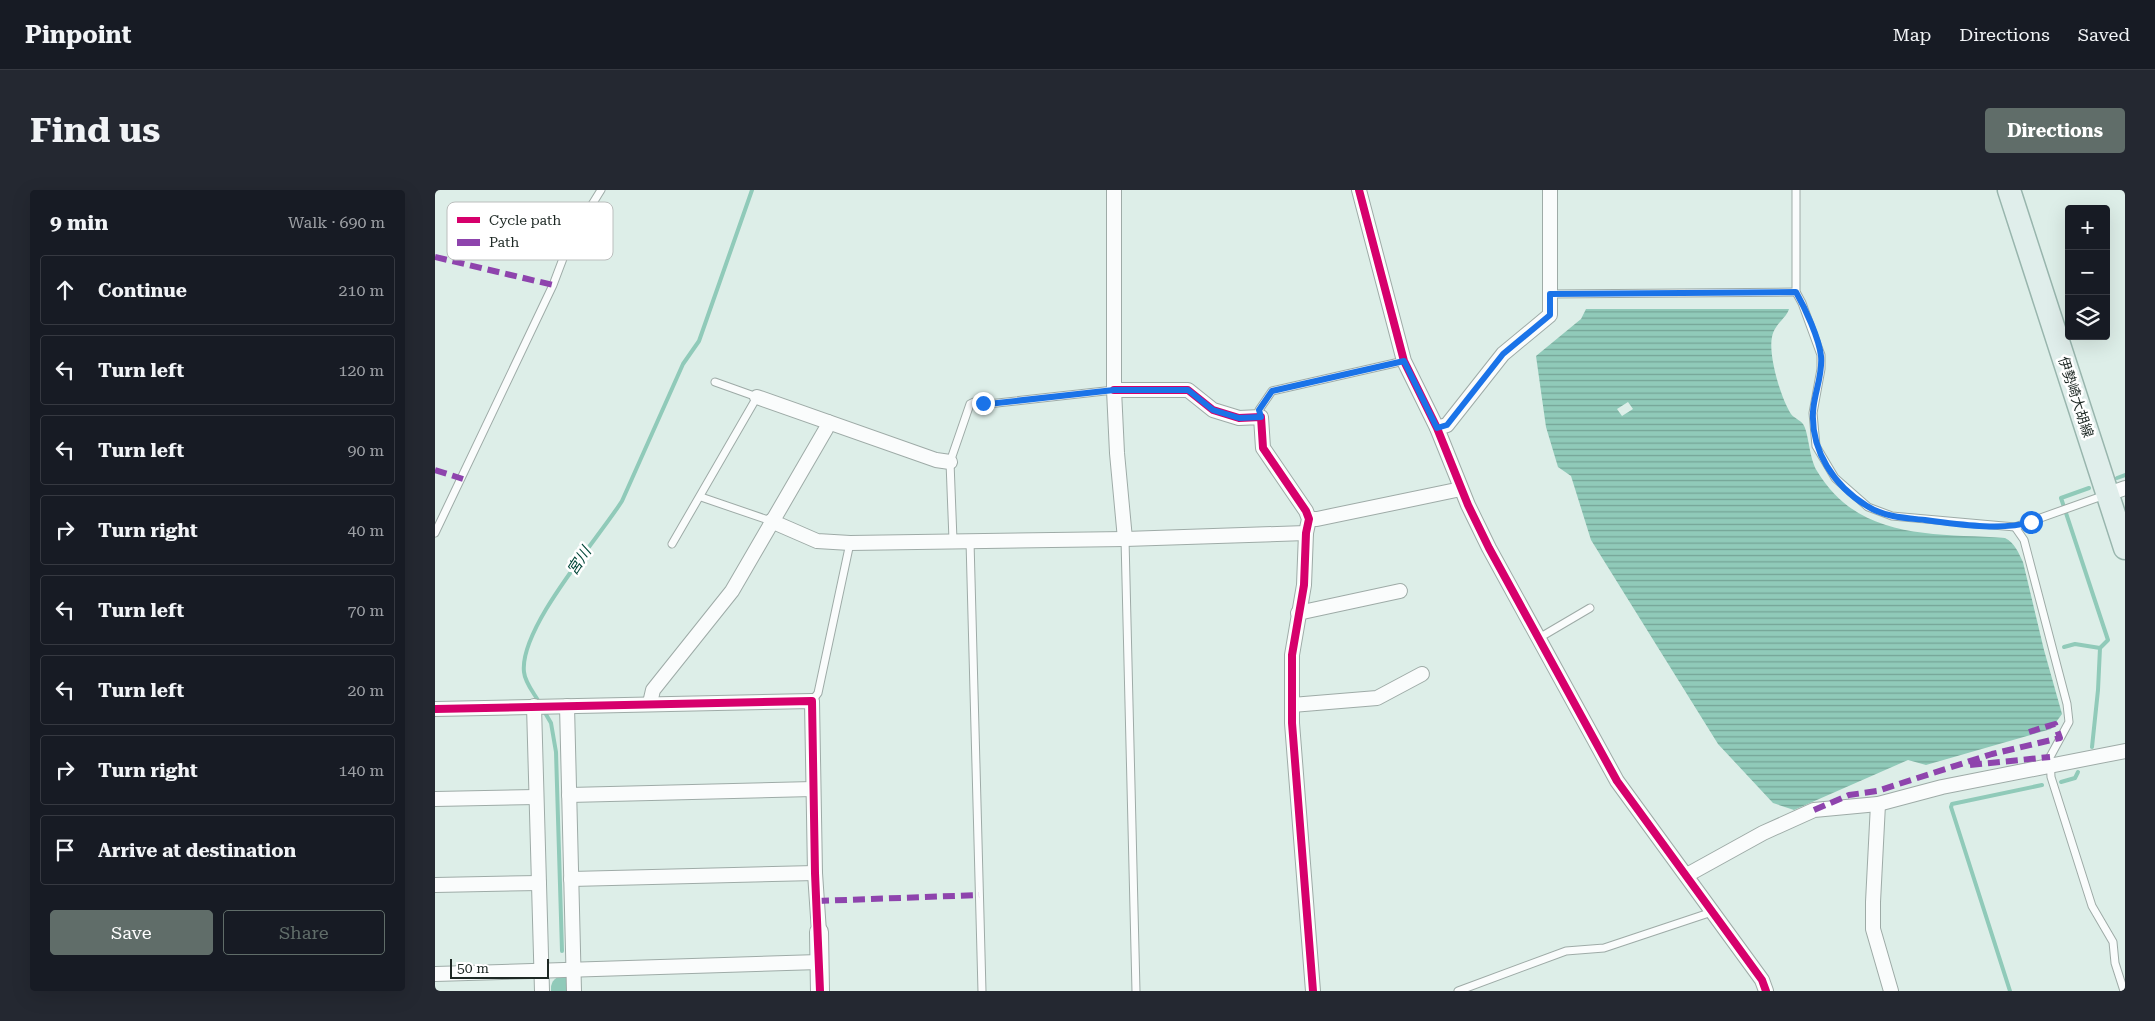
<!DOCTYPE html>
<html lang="en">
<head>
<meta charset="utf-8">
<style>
	:root { --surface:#171b24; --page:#242831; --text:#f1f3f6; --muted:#9ea1a6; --line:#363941; --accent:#606d69 }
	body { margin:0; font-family:"Roboto Serif","Noto Sans JP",serif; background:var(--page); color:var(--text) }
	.controls { position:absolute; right:15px; top:15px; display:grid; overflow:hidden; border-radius:5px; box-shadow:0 5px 20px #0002 }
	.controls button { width:45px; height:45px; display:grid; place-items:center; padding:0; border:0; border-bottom:1px solid var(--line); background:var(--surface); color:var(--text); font:25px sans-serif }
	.scale { position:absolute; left:15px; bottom:12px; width:99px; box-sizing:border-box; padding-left:5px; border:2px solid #1d2824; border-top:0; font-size:14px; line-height:18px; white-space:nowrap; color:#1d2824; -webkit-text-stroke:4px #fff; paint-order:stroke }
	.stop { position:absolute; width:15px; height:15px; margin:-11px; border:4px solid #1a73e8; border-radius:50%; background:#fff }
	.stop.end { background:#1a73e8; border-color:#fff; box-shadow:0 1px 5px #0008 }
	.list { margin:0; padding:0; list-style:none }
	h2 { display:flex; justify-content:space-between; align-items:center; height:65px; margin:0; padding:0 20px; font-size:21px }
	h2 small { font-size:16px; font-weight:400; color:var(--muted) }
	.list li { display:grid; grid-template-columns:32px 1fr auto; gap:15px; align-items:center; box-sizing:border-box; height:70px; margin:0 10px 10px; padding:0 10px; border:1px solid var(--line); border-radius:5px }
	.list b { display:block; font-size:19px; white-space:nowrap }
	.list em { font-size:16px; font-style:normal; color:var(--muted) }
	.actions { display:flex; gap:10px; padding:15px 20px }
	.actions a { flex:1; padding:11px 0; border:1px solid var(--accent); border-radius:5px; text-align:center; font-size:18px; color:var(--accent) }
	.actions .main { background:var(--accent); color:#fff }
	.icon { flex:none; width:28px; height:28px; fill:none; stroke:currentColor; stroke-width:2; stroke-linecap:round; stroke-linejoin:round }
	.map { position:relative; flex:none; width:1690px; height:801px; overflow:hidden; border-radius:5px }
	header { display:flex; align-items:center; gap:30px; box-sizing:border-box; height:70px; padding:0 25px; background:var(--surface); border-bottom:1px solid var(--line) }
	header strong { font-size:24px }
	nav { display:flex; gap:28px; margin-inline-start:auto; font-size:18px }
	.intro { display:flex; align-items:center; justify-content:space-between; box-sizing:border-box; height:120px; padding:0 30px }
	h1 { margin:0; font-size:35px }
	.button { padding:12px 22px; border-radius:5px; background:var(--accent); color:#fff; font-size:18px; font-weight:700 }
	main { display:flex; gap:30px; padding:0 30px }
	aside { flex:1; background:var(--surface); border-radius:5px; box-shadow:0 5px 20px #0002 }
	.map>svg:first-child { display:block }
	.water { fill:url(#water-rules); fill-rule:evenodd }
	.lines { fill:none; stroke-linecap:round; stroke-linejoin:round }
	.stream { stroke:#90cab9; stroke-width:4 }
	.river { stroke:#90cab9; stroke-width:24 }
	.service-casing { stroke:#9eaba7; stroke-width:9 }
	.minor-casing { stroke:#9eaba7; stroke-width:16 }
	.tertiary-casing { stroke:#9eaba7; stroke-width:20 }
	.primary-casing { stroke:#98b5ad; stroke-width:25 }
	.service { stroke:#fafcfc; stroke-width:7 }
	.minor { stroke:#fafcfc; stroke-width:14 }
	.tertiary { stroke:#fafcfc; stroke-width:18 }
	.primary { stroke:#e0eeeb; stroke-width:22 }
	.quiet { stroke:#8e44ad; stroke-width:6; stroke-dasharray:12 6; stroke-linecap:butt }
	.cycleway-casing { stroke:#fff; stroke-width:11 }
	.cycleway { stroke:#d6006c; stroke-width:8 }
	.route { stroke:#1a73e8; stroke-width:6 }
	.labels { text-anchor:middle; stroke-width:5; stroke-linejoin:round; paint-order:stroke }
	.street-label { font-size:14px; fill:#1d2824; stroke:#fff }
	.water-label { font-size:15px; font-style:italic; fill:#014638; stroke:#fff }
	.key { fill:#fff; stroke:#bbbebd; stroke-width:1 }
	.key-label { font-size:14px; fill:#1d2824 }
</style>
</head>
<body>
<header>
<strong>Pinpoint</strong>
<nav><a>Map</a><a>Directions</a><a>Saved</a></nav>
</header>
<div class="intro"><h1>Find us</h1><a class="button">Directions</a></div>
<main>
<aside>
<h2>9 min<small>Walk · 690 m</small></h2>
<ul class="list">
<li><svg class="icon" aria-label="ahead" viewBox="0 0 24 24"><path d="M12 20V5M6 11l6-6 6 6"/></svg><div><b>Continue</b></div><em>210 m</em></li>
<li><svg class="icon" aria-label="left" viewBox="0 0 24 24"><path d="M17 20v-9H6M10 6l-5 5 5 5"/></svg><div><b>Turn left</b></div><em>120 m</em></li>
<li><svg class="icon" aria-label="left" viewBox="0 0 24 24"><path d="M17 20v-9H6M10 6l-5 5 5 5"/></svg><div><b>Turn left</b></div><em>90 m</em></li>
<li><svg class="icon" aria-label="right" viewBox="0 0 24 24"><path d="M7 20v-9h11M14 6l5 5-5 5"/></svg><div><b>Turn right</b></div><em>40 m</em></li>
<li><svg class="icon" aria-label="left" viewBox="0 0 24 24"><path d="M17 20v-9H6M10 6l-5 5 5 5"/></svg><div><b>Turn left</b></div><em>70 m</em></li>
<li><svg class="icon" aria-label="left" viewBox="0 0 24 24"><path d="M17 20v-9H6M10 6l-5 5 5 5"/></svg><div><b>Turn left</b></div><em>20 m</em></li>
<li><svg class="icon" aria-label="right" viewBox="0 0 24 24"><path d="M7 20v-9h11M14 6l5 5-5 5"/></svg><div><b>Turn right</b></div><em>140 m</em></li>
<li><svg class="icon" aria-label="arrive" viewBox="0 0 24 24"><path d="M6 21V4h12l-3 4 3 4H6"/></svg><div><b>Arrive at destination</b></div></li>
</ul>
<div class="actions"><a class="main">Save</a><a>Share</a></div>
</aside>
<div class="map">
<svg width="1690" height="801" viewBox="0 0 1690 801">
	<defs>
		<pattern id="water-rules" width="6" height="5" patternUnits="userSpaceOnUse" patternTransform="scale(1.25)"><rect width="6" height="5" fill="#90cab9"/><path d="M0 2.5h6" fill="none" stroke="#75a496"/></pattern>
	</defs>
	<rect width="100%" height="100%" fill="#ddeee8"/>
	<path class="water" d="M1151 119H1354C1351 129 1340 133 1337 147 1333 165 1346 209 1356 224 1359 228 1365 230 1368 234 1374 243 1374 268 1382 281 1424 351 1499 343 1570 348 1580 353 1583 362 1588 372L1609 460 1627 524 1616 539 1491 575 1473 570 1359 620 1338 613 1283 554 1156 350 1136 286 1123 277 1111 237 1101 166 1146 129ZM1193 212 1198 219 1187 226 1182 219Z"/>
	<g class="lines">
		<g class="stream">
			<path d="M1682 288 1690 285"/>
			<path d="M1654 298 1626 308 1673 450 1665 458 1663 500 1657 557"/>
			<path d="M1629 457 1640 454 1665 458"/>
			<path d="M104 512C99 503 90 493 89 482 84 438 163 349 187 311L248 174 264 151 317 0"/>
			<path d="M109 521 116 533 121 562 127 761"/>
			<path d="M1626 592 1640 588 1643 582"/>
			<path d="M1575 801 1516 617 1517 614 1607 595"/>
		</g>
		<path class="river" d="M128 798V801"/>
		<defs>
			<g id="service">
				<path d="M1361 0V102L1367 113 1386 165V179L1378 223 1381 256 1400 288 1433 317 1457 326 1580 337 1670 305"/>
				<path d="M1115 104 1361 102"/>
				<path d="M826 227 824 220 837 201 969 171"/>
				<path d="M266 307 336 331"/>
				<path d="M1580 337 1589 350 1632 514 1634 532 1615 567 1616 587 1657 716 1678 752 1680 773 1689 801"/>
				<path d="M0 343 118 95 135 50 166 0"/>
				<path d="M690 349 701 801"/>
				<path d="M518 350 515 272 535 214 539 212 553 214 679 200"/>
				<path d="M535 351 547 801"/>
				<path d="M237 354 322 207 280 192"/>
				<path d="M1104 448 1155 418"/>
				<path d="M377 511 383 503 415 353"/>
				<path d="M1023 801 1131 761 1169 758 1277 722"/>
			</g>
			<g id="minor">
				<path d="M679 0V200L682 263 690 349"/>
				<path d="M924 0 969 171 1002 238 1033 315 1054 358 1182 591 1327 790 1331 801"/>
				<path d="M679 200H753L778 220 804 228 826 227 828 258 871 321 874 329 871 343 869 395 857 465V533L878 801"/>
				<path d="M322 207 501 270 515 272"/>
				<path d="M1002 238 1012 235 1068 164 1115 125V0"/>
				<path d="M1673 304 1690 298"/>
				<path d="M874 329H882L1026 299"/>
				<path d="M336 331 382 351 415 353 690 349 871 343"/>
				<path d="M863 423 965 401"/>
				<path d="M215 513 218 500 297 401 391 239 393 232"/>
				<path d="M857 515 942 508 987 484"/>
				<path d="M99 516 107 801"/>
				<path d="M132 516 139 801"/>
				<path d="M0 519 377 511 380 683 384 742"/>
				<path d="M134 605 378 599"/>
				<path d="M0 609 101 607"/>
				<path d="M1443 614 1438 712V739L1456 801"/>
				<path d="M1252 685 1328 643 1379 620 1443 614 1507 597 1690 561"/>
				<path d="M136 689 380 683"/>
				<path d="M0 695 104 693"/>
				<path d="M0 784 384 772"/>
			</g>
			<path id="tertiary" d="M384 742 385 801"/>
			<path id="primary" d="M1574 0 1690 358"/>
		</defs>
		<use href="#service" class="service-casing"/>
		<use href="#minor" class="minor-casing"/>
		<use href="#tertiary" class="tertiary-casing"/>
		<use href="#primary" class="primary-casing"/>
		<use href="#service" class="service"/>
		<use href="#minor" class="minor"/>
		<use href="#tertiary" class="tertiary"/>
		<use href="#primary" class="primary"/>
		<g class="quiet">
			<path d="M0 67 118 95"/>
			<path d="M0 280 28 289"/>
			<path d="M1535 575 1615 567"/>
			<path d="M1379 620 1414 605 1442 601 1557 564 1625 548 1620 534 1594 542"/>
			<path d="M382 711 544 705"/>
		</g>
		<defs>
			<g id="cycleway">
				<path d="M924 0 969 171 1002 238 1033 315 1054 358 1182 591 1327 790 1331 801"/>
				<path d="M679 200H753L778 220 804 228 826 227 828 258 871 321 874 329 871 343 869 395 857 465V533L878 801"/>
				<path d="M0 519 377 511 380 683 385 801"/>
			</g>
		</defs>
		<use href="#cycleway" class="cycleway-casing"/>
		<use href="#cycleway" class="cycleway"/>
	</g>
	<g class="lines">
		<path class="route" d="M548 213 553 214 679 200H753L778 220 804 228 826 227 824 220 837 201 969 171 1002 238 1012 235 1068 164 1115 125V104L1361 102C1370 118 1384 148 1386 166 1388 185 1379 203 1378 222 1376 261 1399 296 1432 316 1449 327 1471 328 1490 330 1522 334 1566 341 1596 332"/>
	</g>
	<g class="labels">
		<g class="street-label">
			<text transform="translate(1641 207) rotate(72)" y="5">伊勢崎大胡線</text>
		</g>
		<g class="water-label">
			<text transform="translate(144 371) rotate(-57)" y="5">宮川</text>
		</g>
	</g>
	<rect x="12" y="12" width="166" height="58" rx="8" class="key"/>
	<rect x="22" y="27" width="23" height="6" fill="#d6006c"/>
	<rect x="22" y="49" width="23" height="7" fill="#8e44ad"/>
	<g class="key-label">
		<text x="54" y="35">Cycle path</text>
		<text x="54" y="57">Path</text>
	</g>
</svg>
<div class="controls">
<button>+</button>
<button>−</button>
<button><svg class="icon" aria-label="layers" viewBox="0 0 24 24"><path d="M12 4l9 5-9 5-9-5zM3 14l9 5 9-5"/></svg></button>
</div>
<div class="scale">50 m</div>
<div class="stop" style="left:1596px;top:332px"></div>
<div class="stop end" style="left:548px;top:213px"></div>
</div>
</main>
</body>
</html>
